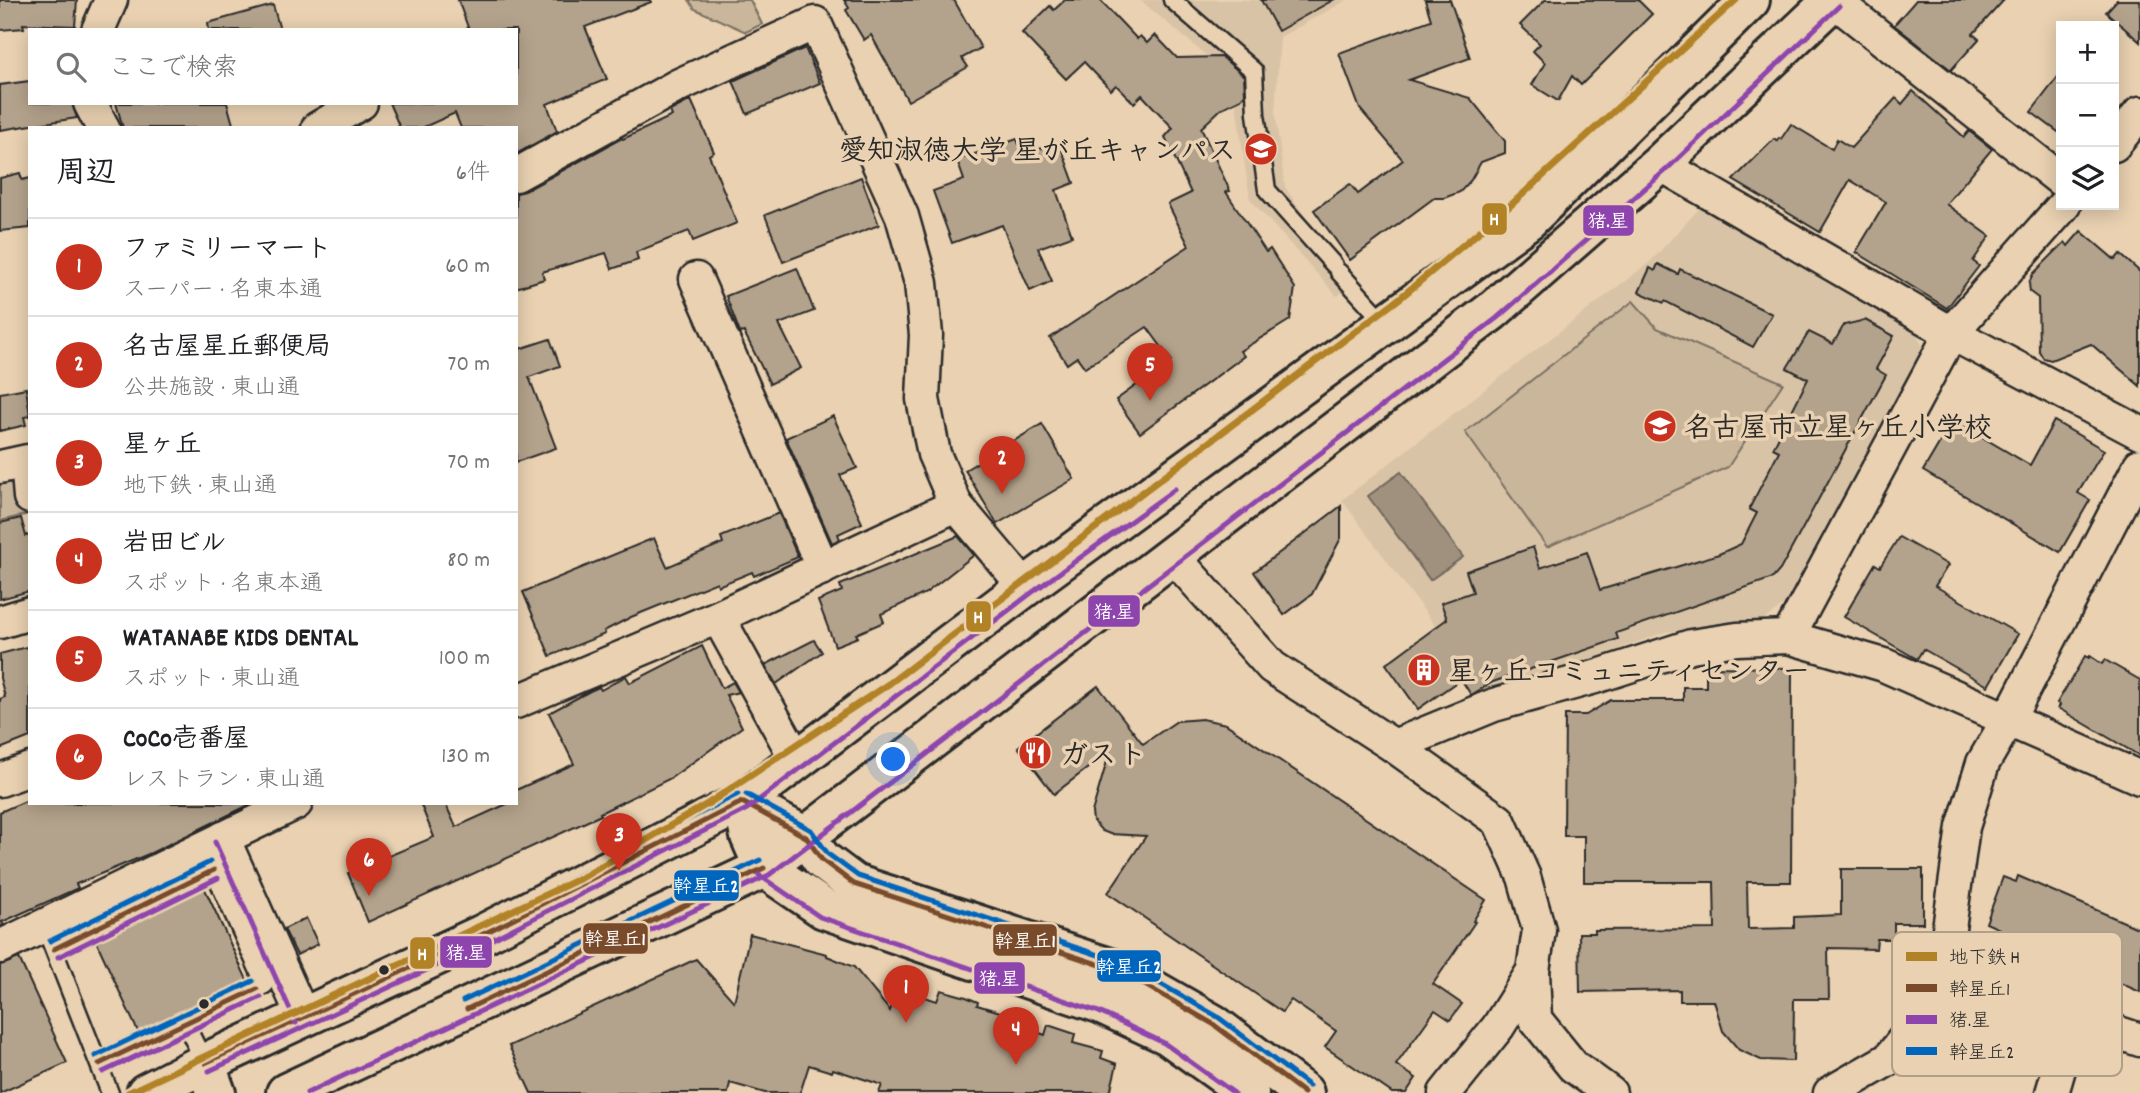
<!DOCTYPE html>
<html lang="ja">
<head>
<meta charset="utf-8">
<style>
	:root { --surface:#fff; --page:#f6f6f6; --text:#202124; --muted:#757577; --line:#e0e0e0; --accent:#c8321e }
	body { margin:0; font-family:Dekko,"Klee One",sans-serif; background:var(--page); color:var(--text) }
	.controls { position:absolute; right:21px; top:21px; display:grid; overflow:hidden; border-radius:0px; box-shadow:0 4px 18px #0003 }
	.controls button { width:63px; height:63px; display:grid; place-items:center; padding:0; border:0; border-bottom:2px solid var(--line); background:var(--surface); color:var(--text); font:35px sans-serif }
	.you { position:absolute; left:894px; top:760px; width:24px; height:24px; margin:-18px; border:5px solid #fff; border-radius:50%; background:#1a73e8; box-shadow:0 0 0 10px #1a73e833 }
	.badge { display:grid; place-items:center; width:46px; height:46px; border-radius:50%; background:var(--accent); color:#fff; font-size:23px; font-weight:700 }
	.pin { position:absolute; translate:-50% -58px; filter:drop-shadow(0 2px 4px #0008) }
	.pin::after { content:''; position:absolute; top:37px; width:24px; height:21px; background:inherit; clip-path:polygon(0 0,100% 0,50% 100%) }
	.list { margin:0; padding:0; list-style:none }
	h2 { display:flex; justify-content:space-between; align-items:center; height:91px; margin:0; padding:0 28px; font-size:30px }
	h2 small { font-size:23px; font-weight:400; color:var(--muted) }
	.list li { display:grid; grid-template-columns:46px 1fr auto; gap:21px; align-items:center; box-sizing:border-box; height:98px; padding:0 28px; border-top:2px solid var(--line) }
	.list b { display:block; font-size:26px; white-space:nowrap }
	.list p { margin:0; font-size:23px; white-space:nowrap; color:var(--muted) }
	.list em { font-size:23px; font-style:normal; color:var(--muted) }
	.icon { flex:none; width:38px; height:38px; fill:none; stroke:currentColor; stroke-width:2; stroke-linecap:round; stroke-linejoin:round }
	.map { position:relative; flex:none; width:2140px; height:1093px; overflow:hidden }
	.search { position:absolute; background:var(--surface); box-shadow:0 4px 18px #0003; left:28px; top:28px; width:490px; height:77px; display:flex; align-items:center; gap:18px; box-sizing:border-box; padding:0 24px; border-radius:0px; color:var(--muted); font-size:26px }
	.panel { position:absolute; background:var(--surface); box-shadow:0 4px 18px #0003; left:28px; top:126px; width:490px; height:679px; border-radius:0px }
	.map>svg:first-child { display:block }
	.built { fill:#d9c3a6 }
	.green { fill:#cab69b; stroke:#7a7063; stroke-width:2 }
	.water { fill:#a0917e; stroke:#71685d; stroke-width:2 }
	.building { fill:#b4a38c; stroke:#2b2b2b; stroke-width:2 }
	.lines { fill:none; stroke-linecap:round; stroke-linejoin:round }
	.lane-casing { stroke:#2b2b2b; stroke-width:21 }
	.street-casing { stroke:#2b2b2b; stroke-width:37 }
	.secondary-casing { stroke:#2b2b2b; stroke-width:44 }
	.primary-casing { stroke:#2b2b2b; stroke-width:44 }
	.lane { stroke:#e9d1b1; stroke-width:16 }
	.street { stroke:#e9d1b1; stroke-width:32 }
	.secondary { stroke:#e9d1b1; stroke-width:38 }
	.primary { stroke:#e9d1b1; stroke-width:38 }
	.bus-1-casing { stroke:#e9d1b1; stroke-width:10 }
	.bus-2-casing { stroke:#e9d1b1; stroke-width:10 }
	.bus-3-casing { stroke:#e9d1b1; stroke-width:10 }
	.bus-1 { stroke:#7a4b2a; stroke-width:5 }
	.bus-2 { stroke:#8e44ad; stroke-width:5 }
	.bus-3 { stroke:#0065bd; stroke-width:5 }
	.metro-1-casing { stroke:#e9d1b1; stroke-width:12 }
	.metro-1 { stroke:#b28226; stroke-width:7 }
	.bus-dot { fill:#2b2b2b; stroke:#e9d1b1; stroke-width:2.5 }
	.labels { text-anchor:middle; stroke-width:7; stroke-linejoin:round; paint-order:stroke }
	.poi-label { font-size:28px; font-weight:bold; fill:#2b2b2b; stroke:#e9d1b1; text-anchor:start }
	.key { fill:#e9d1b1; stroke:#b09f89; stroke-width:2 }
	.key-label { font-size:19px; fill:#2b2b2b }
	.line-badge { stroke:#e9d1b1; stroke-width:2.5 }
	.badge-label { font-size:19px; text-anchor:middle; font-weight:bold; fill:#fff }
</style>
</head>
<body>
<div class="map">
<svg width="2140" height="1093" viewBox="0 0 2140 1093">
	<rect width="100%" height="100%" fill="#e9d1b1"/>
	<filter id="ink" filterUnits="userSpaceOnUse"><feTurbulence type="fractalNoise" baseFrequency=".0143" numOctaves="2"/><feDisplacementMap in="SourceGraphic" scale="14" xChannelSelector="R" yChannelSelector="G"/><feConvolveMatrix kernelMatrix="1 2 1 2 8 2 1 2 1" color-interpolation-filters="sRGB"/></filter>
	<g filter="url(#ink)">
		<g class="built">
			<path d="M1140 0H1347L1280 37 1275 111 1285 187 1312 227 1359 280 1337 296 1250 199 1232 77Z"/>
			<path d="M1707 200 1915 330 1925 352 1785 604 1761 622 1665 632 1488 697 1342 500 1651 261Z"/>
		</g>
		<g class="green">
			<path d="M689 0H750L762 24 746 32 695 9Z"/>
			<path d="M1633 301 1657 328 1783 383 1728 467 1547 547 1465 432Z"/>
			<path d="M0 476 24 477 25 515 0 521Z"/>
		</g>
		<path class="water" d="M1401 472 1463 557 1430 580 1368 496Z"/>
		<g class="building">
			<path d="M0 0H77L75 26 23 24 24 28 0 30Z"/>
			<path d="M458 0H651V2L585 27 607 79 547 104 557 131 516 154V128H461L455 113 422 128H400L389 103H516V30H469Z"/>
			<path d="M844 0H954L981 48 962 58 968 67 908 101 871 35 864 40 846 10 849 8Z"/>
			<path d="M1065 0H1100L1137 39 1140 36 1147 43 1155 35 1177 58 1222 57 1244 76 1245 94 1241 99 1222 108 1201 128 1230 191 1226 192 1266 252 1270 249 1295 288 1290 320 1240 351 1244 356 1140 433 1116 400 1171 360 1147 327 1085 368 1077 357 1067 364 1050 338 1189 246 1168 204 1191 193 1165 137 1173 128 1142 95 1134 103 1116 85 1111 90 1084 62 1066 79 1022 33 1050 6 1054 10Z"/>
			<path d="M1261 0H1333L1278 31Z"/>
			<path d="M1425 0H1450L1470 58 1409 80 1470 98 1505 141V153L1481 162 1471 180 1460 192 1444 198H1434L1350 260 1314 210 1350 184 1358 194 1403 160 1360 109 1339 53 1431 20Z"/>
			<path d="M1545 0H1638L1652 14 1581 85 1572 76 1558 101 1532 85 1545 63 1533 51 1540 44 1520 25Z"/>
			<path d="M1916 0H2004L1973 34 1979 39 1951 70 1894 25Z"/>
			<path d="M2117 0H2140V42L2106 12Z"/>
			<path d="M273 5 280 30H209L208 23Z"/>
			<path d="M805 48 820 83 747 114 733 81Z"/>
			<path d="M2061 73V134L2031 112Z"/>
			<path d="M30 81V103H72L77 118 0 130V85Z"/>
			<path d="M1913 91 1964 137 1969 131 1992 149 1946 204 1990 236 1973 261 1979 266 1947 308 1856 252 1886 202 1850 180 1820 232 1733 180 1774 139 1777 141 1779 138 1781 139 1791 124 1832 149 1837 139 1851 148 1896 98 1902 104Z"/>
			<path d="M691 100 714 152 709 155 737 223 693 241 689 231 636 252 638 260 612 269 606 253 542 272 544 279 516 288V193L525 191 622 138 623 139 672 116 670 111Z"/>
			<path d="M116 103H227L234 128H123Z"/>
			<path d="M1017 139 1023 155 1059 142 1074 183 1056 190 1072 236 1038 248 1052 281 1030 291 1002 225 952 243 933 191 964 180 957 160Z"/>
			<path d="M20 173 22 180 30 178V228L0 231V178Z"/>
			<path d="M861 177 879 225 783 262 765 215Z"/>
			<path d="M2081 231 2115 260 2120 254 2140 272V386L2091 344 2051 360 2043 358 2039 351 2038 298 2030 292 2029 283 2033 274 2065 242 2068 246Z"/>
			<path d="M1658 264 1678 274 1680 269 1772 314 1753 347 1665 301 1664 303 1639 292 1650 268 1655 271Z"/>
			<path d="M797 268 814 311 779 324 801 368 770 384 744 332 740 333 726 296Z"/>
			<path d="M1865 320 1894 336 1876 369 1886 375 1780 570 1773 578 1616 633 1618 639 1493 682 1471 695 1461 679 1418 709 1386 664 1447 619 1441 603 1473 592 1466 571 1533 547 1540 568 1587 552 1600 590 1719 554 1741 544 1757 513 1749 509 1779 451 1773 448 1808 379 1787 368 1809 332 1833 344 1844 325Z"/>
			<path d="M550 339 560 366 529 377 556 448 516 462V350Z"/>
			<path d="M26 388 30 416 24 417 26 425 0 431V393Z"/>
			<path d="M833 416 857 468 840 475 862 523 838 534 840 539 832 543 786 438Z"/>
			<path d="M1953 420 2030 465 2054 421 2104 450 2078 493 2090 500 2060 552 1923 471Z"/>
			<path d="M1042 424 1074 479 997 524 965 470Z"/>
			<path d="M1341 506V538L1312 594 1284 615 1254 572Z"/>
			<path d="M779 513 798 557 754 576 752 572 718 586 717 582 631 617 604 631 605 634 550 656 523 592 654 538 667 567 723 543 721 537Z"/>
			<path d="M21 518 26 536 30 535V591L0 599V523Z"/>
			<path d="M958 536 974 555 926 593 881 614 884 622 856 634 858 637 835 646 818 601 842 591 840 585Z"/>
			<path d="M1899 537 1948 565 1935 586 2018 634 1988 686 1923 649 1917 659 1844 617 1875 564 1880 567Z"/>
			<path d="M814 640 822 652 776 684 765 665Z"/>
			<path d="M30 646V737L0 749V699L5 697 0 678V654Z"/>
			<path d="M702 646 722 688 733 682 739 692 726 695 742 727 671 778 600 813 601 815 368 922 348 873 434 837 420 803H445L456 827 509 803H516V790L574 764 549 713 590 691 599 687 601 690 626 676 630 683Z"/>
			<path d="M2085 656 2089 658 2090 656 2102 664 2105 660 2140 680V756L2058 708 2060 705 2057 703Z"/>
			<path d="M1706 667 1792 668 1791 882H1747L1748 929 1794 928V917L1841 915V869H1923V923H1894V939H1877L1876 949 1828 948 1829 999H1794L1793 1061 1761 1060 1739 1050 1723 1031 1714 1001H1680V990L1580 992 1579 933H1595V930L1715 929 1714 882H1584V836H1564L1565 715H1586L1611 700H1683V687H1706Z"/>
			<path d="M1098 686 1143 744 1177 721 1202 719 1226 724 1486 900 1473 921 1475 922 1433 984 1462 1004 1450 1020 1435 1010 1396 1065 1416 1078 1406 1093H1392L1325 1047 1336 1031 1291 1000 1282 1012 1108 893 1146 836 1110 834 1102 831 1093 821 1092 812 1110 751 1054 794 1018 747Z"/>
			<path d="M30 799V803H253L151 853 76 884 78 888 2 922 4 925 0 927V812Z"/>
			<path d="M2018 876 2140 929V992L1986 923 2003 877 2016 882Z"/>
			<path d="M204 887 248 982 139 1034 97 943 107 934Z"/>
			<path d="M306 918 318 944 297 955 284 929Z"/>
			<path d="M750 934 827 954V956L854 967 890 1011 897 988 937 1001 941 990 966 997 978 1002 977 1005 1007 1014 1006 1021 1045 1035 1048 1025 1075 1034 1073 1043 1103 1051 1101 1058 1117 1064 1110 1093H879L882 1085 833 1069 832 1072 809 1065 800 1093H765L730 1083 728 1093H531L509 1046 696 959 734 1002Z"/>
			<path d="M19 958 67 1063 0 1093V965Z"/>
		</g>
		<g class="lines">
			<defs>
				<g id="lane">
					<path d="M1172 0 1254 71 1256 114 1267 190 1334 265"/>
					<path d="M1339 272 1386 324"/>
					<path d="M44 925 110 1093"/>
					<path d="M54 949 214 870"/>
					<path d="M185 1023 205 1063"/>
					<path d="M99 1064 265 985 203 847"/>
				</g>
				<g id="street">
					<path d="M1833 0 2061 180"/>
					<path d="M98 30 111 0"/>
					<path d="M90 103 103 128"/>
					<path d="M318 128 361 103"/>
					<path d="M2114 145 2140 113"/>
					<path d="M1660 164 1951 333 2140 433"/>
					<path d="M516 175 679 85 815 23 902 216 921 283 926 335 923 399 934 454 956 505 1025 587"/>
					<path d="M696 279 823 568"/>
					<path d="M0 467 27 461 30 497"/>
					<path d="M1172 555 1272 667 1394 746 1499 821 1524 877 1539 930 1533 971 1498 1027 1445 1093"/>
					<path d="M718 617 798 762"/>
					<path d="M0 622 30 613"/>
					<path d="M1788 637 1951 333 2064 205"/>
					<path d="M516 702 718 617 956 505"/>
					<path d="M1394 746 1494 705 1595 677 1691 646 1737 639 1788 637 1884 665 2140 778"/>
					<path d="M0 780 30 769"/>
					<path d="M223 838 304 1019"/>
					<path d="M0 947 296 803"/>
					<path d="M1944 965 1963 827 1983 763 2008 720 2140 465"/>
					<path d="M1533 971 1535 1019 1573 1066 1610 1093"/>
					<path d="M1830 1093 1889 1059 1921 1018 1944 965 2074 1018 2140 1040"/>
					<path d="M2052 1093 2074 1018"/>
				</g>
				<g id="secondary">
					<path d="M742 802 806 837 822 860 854 884 1122 972 1213 1024 1304 1093"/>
					<path d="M742 802 750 836 764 868 824 909 1102 1004 1168 1035 1249 1093"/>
					<path d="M205 1063 216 1093"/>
				</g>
				<g id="primary">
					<path d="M146 1093 205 1063 481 935 742 802 1025 587 1528 220 1750 0"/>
					<path d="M286 1093 764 868 1492 311 1660 164 1833 0"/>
				</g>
			</defs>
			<use href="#lane" class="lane-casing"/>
			<use href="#street" class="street-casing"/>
			<use href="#secondary" class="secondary-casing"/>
			<use href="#primary" class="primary-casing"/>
			<use href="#lane" class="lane"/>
			<use href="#street" class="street"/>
			<use href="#secondary" class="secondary"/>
			<use href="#primary" class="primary"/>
			<defs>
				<g id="bus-1">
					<path d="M742 802 806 837 822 860 854 884 1122 972 1213 1024 1304 1093"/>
					<path d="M54 949 214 870"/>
					<path d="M467 1009 764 868"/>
					<path d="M205 1063 481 935 742 802"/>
					<path d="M99 1064 257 989"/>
				</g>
				<g id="bus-2">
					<path d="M215 842 296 1023"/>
					<path d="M759 875 820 917 1099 1012 1164 1043 1234 1093"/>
					<path d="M58 957 218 878"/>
					<path d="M209 1071 485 943 747 809 1030 594 1175 489"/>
					<path d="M103 1072 261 997"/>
					<path d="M307 1093 769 875 1497 318 1666 170 1839 6"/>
				</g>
				<g id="bus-3">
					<path d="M746 794 811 830 828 854 858 876 1126 964 1218 1017 1309 1086"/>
					<path d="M50 941 210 862"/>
					<path d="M463 1001 760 860"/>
					<path d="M201 1055 477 927 738 794"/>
					<path d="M95 1056 253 981"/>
				</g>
			</defs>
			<use href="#bus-1" class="bus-1-casing"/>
			<use href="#bus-2" class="bus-2-casing"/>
			<use href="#bus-3" class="bus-3-casing"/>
			<use href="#bus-1" class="bus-1"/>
			<use href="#bus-2" class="bus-2"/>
			<use href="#bus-3" class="bus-3"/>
			<defs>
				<path id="metro-1" d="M128 1093 585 876 709 803 890 683 1400 298 1512 204 1736 0"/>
			</defs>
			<use href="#metro-1" class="metro-1-casing"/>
			<use href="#metro-1" class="metro-1"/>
		</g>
	</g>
	<defs>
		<symbol id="university-disc" viewBox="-11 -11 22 22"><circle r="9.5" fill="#c8321e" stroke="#e9d1b1"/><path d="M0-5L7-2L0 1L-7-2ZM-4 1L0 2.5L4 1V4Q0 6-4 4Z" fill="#fff"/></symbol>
		<symbol id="school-disc" viewBox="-11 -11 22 22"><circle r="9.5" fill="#c8321e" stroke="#e9d1b1"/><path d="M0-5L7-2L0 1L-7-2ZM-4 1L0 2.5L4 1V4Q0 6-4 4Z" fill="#fff"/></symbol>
		<symbol id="building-disc" viewBox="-11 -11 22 22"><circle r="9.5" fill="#c8321e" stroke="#e9d1b1"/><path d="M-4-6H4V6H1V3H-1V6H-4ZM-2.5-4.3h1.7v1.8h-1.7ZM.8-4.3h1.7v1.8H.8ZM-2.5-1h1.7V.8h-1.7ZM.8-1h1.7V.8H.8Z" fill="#fff"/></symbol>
		<symbol id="restaurant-disc" viewBox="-11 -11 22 22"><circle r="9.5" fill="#c8321e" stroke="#e9d1b1"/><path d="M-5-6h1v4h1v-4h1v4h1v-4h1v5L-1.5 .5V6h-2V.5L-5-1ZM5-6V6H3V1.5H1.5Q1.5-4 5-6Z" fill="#fff"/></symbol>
	</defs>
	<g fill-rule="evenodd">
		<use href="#university-disc" x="1242" y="130" width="38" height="38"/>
		<use href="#school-disc" x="1641" y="407" width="38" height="38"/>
		<use href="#building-disc" x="1405" y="651" width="38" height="38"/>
		<use href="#restaurant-disc" x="1016" y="734" width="38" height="38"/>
	</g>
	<g class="bus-dot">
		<circle cx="384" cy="970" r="6"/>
		<circle cx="204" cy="1004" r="6"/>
	</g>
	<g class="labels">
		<g class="poi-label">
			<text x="1236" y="159" text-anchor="end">愛知淑徳大学 星が丘キャンパス</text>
			<text x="1684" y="436">名古屋市立星ヶ丘小学校</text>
			<text x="1448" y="680">星ヶ丘コミュニティセンター</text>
			<text x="1060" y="763">ガスト</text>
		</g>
	</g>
	<rect x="1892" y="932" width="230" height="144" rx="10" class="key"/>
	<rect x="1906" y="952" width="31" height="9" fill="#b28226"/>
	<rect x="1906" y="984" width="31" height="8" fill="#7a4b2a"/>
	<rect x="1906" y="1015" width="31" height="9" fill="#8e44ad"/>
	<rect x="1906" y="1047" width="31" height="8" fill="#0065bd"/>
	<g class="key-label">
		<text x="1949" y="963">地下鉄 H</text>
		<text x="1949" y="995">幹星丘1</text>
		<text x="1949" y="1026">猪.星</text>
		<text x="1949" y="1058">幹星丘2</text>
	</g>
	<g class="line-badge">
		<rect x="1481" y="202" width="27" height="34" rx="7" fill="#b28226"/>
		<rect x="1582" y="204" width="53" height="33" rx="7" fill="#8e44ad"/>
		<rect x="1087" y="594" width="54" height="34" rx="7" fill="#8e44ad"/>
		<rect x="965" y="600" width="27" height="33" rx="7" fill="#b28226"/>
		<rect x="673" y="869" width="67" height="33" rx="7" fill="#0065bd"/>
		<rect x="582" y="922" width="67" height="33" rx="7" fill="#7a4b2a"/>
		<rect x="992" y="923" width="66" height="34" rx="7" fill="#7a4b2a"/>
		<rect x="439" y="935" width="54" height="34" rx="7" fill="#8e44ad"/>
		<rect x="409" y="936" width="27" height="34" rx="7" fill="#b28226"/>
		<rect x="1096" y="949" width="66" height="34" rx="7" fill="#0065bd"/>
		<rect x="973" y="961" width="53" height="34" rx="7" fill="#8e44ad"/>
	</g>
	<g class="badge-label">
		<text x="1494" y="225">H</text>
		<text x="1608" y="227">猪.星</text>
		<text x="1114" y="618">猪.星</text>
		<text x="978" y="623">H</text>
		<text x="706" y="892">幹星丘2</text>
		<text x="615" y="945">幹星丘1</text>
		<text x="1025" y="947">幹星丘1</text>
		<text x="466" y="959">猪.星</text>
		<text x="422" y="960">H</text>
		<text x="1129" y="973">幹星丘2</text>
		<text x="999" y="985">猪.星</text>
	</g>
</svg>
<div class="controls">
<button>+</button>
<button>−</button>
<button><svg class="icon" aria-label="layers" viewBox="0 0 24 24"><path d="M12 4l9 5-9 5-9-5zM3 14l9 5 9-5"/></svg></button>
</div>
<div class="you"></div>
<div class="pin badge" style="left:906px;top:1023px">1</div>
<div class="pin badge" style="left:1002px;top:494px">2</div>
<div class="pin badge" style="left:619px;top:871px">3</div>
<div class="pin badge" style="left:1016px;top:1065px">4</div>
<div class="pin badge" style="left:1150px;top:401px">5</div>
<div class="pin badge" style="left:369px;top:896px">6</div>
<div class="search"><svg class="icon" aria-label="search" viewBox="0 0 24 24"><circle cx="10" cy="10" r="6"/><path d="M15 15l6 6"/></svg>ここで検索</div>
<section class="panel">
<h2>周辺<small>6件</small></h2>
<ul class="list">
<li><span class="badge">1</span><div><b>ファミリーマート</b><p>スーパー · 名東本通</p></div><em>60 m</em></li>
<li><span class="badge">2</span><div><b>名古屋星丘郵便局</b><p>公共施設 · 東山通</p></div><em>70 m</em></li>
<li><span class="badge">3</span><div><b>星ヶ丘</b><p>地下鉄 · 東山通</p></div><em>70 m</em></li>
<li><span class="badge">4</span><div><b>岩田ビル</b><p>スポット · 名東本通</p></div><em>80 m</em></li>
<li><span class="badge">5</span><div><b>WATANABE KIDS DENTAL</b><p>スポット · 東山通</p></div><em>100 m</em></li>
<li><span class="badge">6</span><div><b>CoCo壱番屋</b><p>レストラン · 東山通</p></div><em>130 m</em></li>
</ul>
</section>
</div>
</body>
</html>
